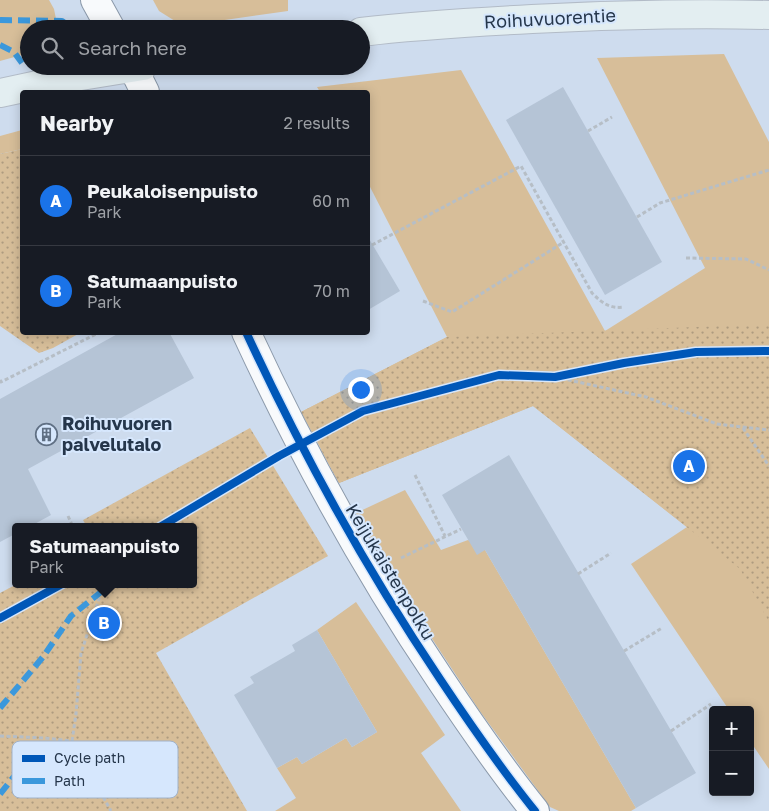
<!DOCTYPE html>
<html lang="en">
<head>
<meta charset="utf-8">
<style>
	:root { --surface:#171b24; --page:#20242c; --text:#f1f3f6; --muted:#9ea1a6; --line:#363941; --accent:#1a73e8 }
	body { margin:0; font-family:"Golos Text",sans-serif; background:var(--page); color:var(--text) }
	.controls { position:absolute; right:15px; bottom:15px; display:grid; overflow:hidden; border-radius:5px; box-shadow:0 2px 12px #0003 }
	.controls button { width:45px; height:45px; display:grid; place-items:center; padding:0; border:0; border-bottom:1px solid var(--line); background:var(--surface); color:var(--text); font:25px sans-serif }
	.you { position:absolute; left:360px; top:389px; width:18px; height:18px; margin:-12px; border:4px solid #fff; border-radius:50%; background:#1a73e8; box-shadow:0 0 0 8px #1a73e833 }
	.badge { display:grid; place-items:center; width:32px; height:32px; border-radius:50%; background:var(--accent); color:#fff; font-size:16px; font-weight:700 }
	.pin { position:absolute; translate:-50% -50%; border:2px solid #fff; box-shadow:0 1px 5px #0006 }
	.popup { position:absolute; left:12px; top:523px; width:185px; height:65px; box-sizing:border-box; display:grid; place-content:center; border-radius:5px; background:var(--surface); filter:drop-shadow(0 1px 4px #0005); font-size:16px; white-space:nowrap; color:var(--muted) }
	.popup b { font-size:19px; color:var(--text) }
	.popup::after { content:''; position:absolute; left:50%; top:100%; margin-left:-10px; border:10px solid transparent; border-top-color:var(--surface) }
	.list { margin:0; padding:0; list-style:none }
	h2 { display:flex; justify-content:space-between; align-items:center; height:65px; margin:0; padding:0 20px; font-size:21px }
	h2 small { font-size:16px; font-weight:400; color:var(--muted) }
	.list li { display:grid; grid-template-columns:32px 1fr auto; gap:15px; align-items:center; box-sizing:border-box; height:90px; padding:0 20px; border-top:1px solid var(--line) }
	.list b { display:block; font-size:19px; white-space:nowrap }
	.list p { margin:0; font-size:16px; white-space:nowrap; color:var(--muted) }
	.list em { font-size:16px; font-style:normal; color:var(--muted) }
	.icon { flex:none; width:28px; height:28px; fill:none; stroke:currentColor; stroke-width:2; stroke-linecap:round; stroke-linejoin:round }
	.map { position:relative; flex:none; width:769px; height:811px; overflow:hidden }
	.search { position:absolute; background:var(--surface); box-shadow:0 2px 12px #0003; left:20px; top:20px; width:350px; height:55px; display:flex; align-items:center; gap:12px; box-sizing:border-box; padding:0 18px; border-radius:28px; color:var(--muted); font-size:19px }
	.panel { position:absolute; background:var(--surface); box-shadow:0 2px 12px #0003; left:20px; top:90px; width:350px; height:245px; border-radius:5px }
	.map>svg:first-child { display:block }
	.green { fill:#d7be99 }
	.park { fill:url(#park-dots) }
	.building { fill:#b5c4d6 }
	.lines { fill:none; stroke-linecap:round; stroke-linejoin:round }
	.minor-casing { stroke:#8b99aa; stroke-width:30 }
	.major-casing { stroke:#b2bbc7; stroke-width:30 }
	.path { stroke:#b6bec6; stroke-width:3; stroke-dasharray:4 2.5; stroke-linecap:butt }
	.minor { stroke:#f8fafc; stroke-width:28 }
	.major { stroke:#e3eef1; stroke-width:28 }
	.quiet { stroke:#3b98dc; stroke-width:6; stroke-dasharray:12 6; stroke-linecap:butt }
	.cycleway-casing { stroke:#d6e7fd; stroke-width:11 }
	.cycleway { stroke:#0057b8; stroke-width:8 }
	.labels { text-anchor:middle; stroke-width:4; stroke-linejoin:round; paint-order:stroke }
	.street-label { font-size:18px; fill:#25364b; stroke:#d6e7fd }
	.poi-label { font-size:18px; font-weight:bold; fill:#25364b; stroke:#d6e7fd; text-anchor:start }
	.key { fill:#d6e7fd; stroke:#a1b2c8; stroke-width:1 }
	.key-label { font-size:14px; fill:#25364b }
</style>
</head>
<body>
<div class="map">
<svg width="769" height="811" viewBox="0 0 769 811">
	<defs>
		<pattern id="park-dots" width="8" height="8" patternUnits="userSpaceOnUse" patternTransform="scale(1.25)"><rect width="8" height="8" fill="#d7be99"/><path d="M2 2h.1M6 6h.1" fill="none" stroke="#ae9b7f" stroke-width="1.8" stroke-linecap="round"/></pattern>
	</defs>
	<rect width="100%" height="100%" fill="#cedcee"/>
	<g class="green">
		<path d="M0 0H49L54 9 58 29H29V53L0 61Z"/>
		<path d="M153 0H288V11L183 26 159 11Z"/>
		<path d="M724 54 769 142V344L301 412 447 337 368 183V92H320L317 87 461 70 605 331 705 268 597 58Z"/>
		<path d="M22 130V149L0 154V136Z"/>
		<path d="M502 387 769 484V769L750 741V710H729L631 564 687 527 533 406 339 483 321 450 370 421Z"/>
		<path d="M405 490 441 550 468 540 485 550 636 808 631 811H559L550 807 479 710 404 596 356 513Z"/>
		<path d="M356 602 445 735 421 753 461 811H275L296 798 277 768 297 757 302 764 346 738 352 747 377 732 317 630Z"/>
	</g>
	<g class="park">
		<path d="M22 149V332L80 333 53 348 39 353 0 326V154Z"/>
		<path d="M769 324V622L740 569 533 406 339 483 301 412 447 337Z"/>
		<path d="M250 428 328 556 156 653 247 811H0V593L17 584H193V527H87L83 520Z"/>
	</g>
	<g class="building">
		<path d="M563 87 662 262 605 295 506 120Z"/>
		<path d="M368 237 400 291 368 310Z"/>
		<path d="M121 332H169L194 378 28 469 51 515 29 527H15V534L0 542V399Z"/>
		<path d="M509 455 696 773 636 808 485 550 477 555 442 495Z"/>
		<path d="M317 630 377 732 352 747 346 738 302 764 297 757 277 768 234 695 254 683 250 677 295 651 292 645Z"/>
	</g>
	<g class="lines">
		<defs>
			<g id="minor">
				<path d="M95 0 111 29"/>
				<path d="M132 66 145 92"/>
				<path d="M246 332C302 453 366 569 440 679 470 724 501 769 535 811"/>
			</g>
			<g id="major">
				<path d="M361 32C418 25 475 22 532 19 611 15 690 13 769 15"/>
				<path d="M0 93 75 77 143 66"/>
			</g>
		</defs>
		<use href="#minor" class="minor-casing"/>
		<use href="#major" class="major-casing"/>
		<g class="path">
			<path d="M588 131 612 117"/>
			<path d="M637 217 660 203 769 170"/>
			<path d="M372 245 521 166 592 293C602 303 610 309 624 307"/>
			<path d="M686 258 746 259 769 270"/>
			<path d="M423 301 452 312 564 242"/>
			<path d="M555 377 646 397 717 424 769 430"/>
			<path d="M0 380 1 382 100 332"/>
			<path d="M743 428 769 466"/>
			<path d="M415 475 445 536"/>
			<path d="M68 516 73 527"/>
			<path d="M401 558 461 529"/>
			<path d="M578 574 611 553"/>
			<path d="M624 651 662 628"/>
			<path d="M671 731 711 704"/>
			<path d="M0 736 45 738 72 741 111 811"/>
			<path d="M72 741 76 714 81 653 104 584"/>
		</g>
		<use href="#minor" class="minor"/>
		<use href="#major" class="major"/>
		<g class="quiet">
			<path d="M0 20 62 21 74 29"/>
			<path d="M0 45 14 52 22 63"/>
			<path d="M0 708 43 657 71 616 101 592"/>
			<path d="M0 794 45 738"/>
		</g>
		<defs>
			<g id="cycleway">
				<path d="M246 332C302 453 366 569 440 679 470 724 501 769 535 811"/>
				<path d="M160 527 279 456 363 411 499 375 555 377 624 363 696 352 769 351"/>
				<path d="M0 618 62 584"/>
			</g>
		</defs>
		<use href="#cycleway" class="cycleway-casing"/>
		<use href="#cycleway" class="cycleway"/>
	</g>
	<defs>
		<symbol id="building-ring" viewBox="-11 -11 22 22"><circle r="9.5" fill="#d6e7fd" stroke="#607084" stroke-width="1.5"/><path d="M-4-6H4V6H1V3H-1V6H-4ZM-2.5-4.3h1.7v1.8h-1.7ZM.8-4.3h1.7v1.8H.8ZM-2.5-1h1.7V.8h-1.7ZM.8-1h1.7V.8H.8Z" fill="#607084"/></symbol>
	</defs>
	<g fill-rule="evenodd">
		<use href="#building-ring" x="34" y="422" width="25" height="25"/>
	</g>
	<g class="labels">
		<g class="street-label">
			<text transform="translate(550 19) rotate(-3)" y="6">Roihuvuorentie</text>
			<text transform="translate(390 572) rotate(59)" y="6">Keijukaistenpolku</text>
		</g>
		<g class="poi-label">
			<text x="62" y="430">Roihuvuoren<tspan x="62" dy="21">palvelutalo</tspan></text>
		</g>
	</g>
	<rect x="12" y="741" width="166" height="57" rx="8" class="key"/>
	<rect x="22" y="755" width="23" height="7" fill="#0057b8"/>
	<rect x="22" y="778" width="23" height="6" fill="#3b98dc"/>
	<g class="key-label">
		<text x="54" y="763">Cycle path</text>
		<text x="54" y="786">Path</text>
	</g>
</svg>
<div class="controls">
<button>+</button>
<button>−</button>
</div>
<div class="you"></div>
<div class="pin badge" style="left:689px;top:466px">A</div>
<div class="pin badge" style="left:104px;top:623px">B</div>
<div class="popup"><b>Satumaanpuisto</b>Park</div>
<div class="search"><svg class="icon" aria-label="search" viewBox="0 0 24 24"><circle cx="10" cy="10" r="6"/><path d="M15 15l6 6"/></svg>Search here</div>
<section class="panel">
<h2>Nearby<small>2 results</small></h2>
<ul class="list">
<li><span class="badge">A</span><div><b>Peukaloisenpuisto</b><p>Park</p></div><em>60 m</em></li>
<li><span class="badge">B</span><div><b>Satumaanpuisto</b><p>Park</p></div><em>70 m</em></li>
</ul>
</section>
</div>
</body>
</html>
